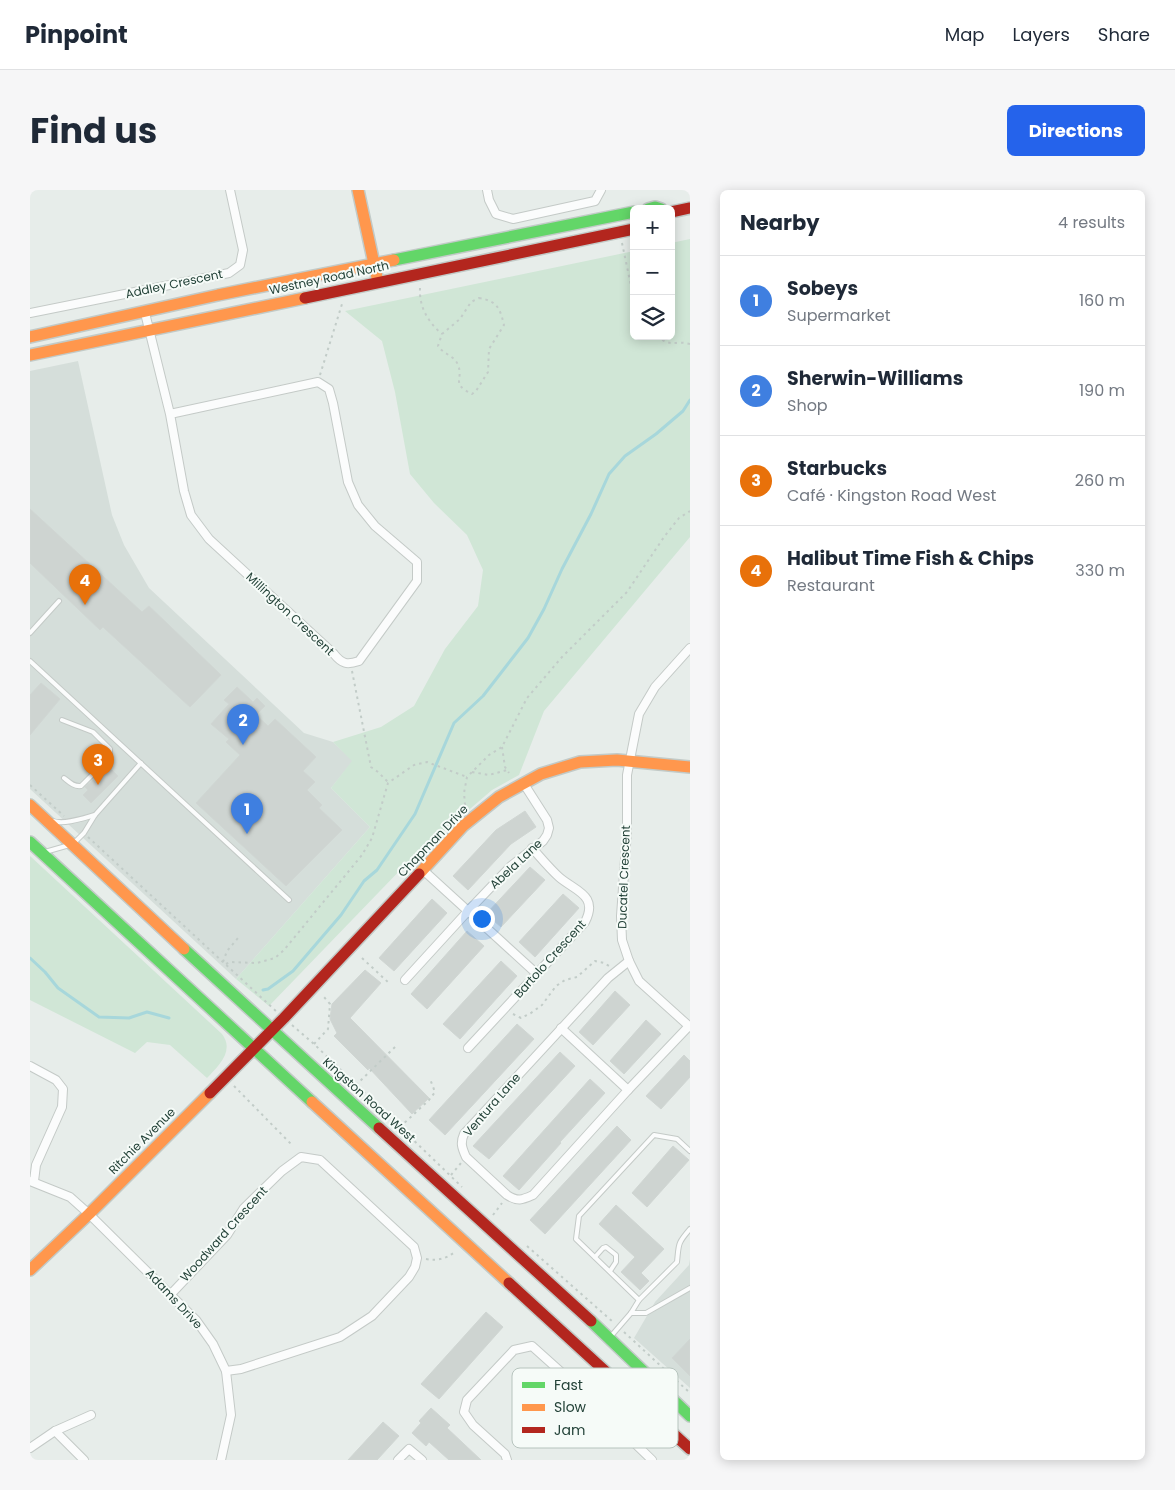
<!DOCTYPE html>
<html lang="en">
<head>
<meta charset="utf-8">
<style>
	:root { --surface:#fff; --page:#f6f6f7; --text:#1f2937; --muted:#747a83; --line:#e0e1e3; --accent:#2563eb }
	body { margin:0; font-family:Poppins,sans-serif; background:var(--page); color:var(--text) }
	.controls { position:absolute; right:15px; top:15px; display:grid; overflow:hidden; border-radius:8px; box-shadow:0 2px 12px #0003 }
	.controls button { width:45px; height:45px; display:grid; place-items:center; padding:0; border:0; border-bottom:1px solid var(--line); background:var(--surface); color:var(--text); font:25px sans-serif }
	.you { position:absolute; left:451px; top:728px; width:18px; height:18px; margin:-12px; border:4px solid #fff; border-radius:50%; background:#1a73e8; box-shadow:0 0 0 8px #1a73e833 }
	.badge { display:grid; place-items:center; width:32px; height:32px; border-radius:50%; background:var(--accent); color:#fff; font-size:16px; font-weight:700 }
	.pin { position:absolute; translate:-50% -41px; filter:drop-shadow(0 1px 2px #0008) }
	.pin::after { content:''; position:absolute; top:26px; width:18px; height:15px; background:inherit; clip-path:polygon(0 0,100% 0,50% 100%) }
	.list { margin:0; padding:0; list-style:none }
	h2 { display:flex; justify-content:space-between; align-items:center; height:65px; margin:0; padding:0 20px; font-size:21px }
	h2 small { font-size:16px; font-weight:400; color:var(--muted) }
	.list li { display:grid; grid-template-columns:32px 1fr auto; gap:15px; align-items:center; box-sizing:border-box; height:90px; padding:0 20px; border-top:1px solid var(--line) }
	.list b { display:block; font-size:19px; white-space:nowrap }
	.list p { margin:0; font-size:16px; white-space:nowrap; color:var(--muted) }
	.list em { font-size:16px; font-style:normal; color:var(--muted) }
	.icon { flex:none; width:28px; height:28px; fill:none; stroke:currentColor; stroke-width:2; stroke-linecap:round; stroke-linejoin:round }
	.map { position:relative; flex:none; width:660px; height:1270px; overflow:hidden; border-radius:8px }
	header { display:flex; align-items:center; gap:30px; box-sizing:border-box; height:70px; padding:0 25px; background:var(--surface); border-bottom:1px solid var(--line) }
	header strong { font-size:24px }
	nav { display:flex; gap:28px; margin-inline-start:auto; font-size:18px }
	.intro { display:flex; align-items:center; justify-content:space-between; box-sizing:border-box; height:120px; padding:0 30px }
	h1 { margin:0; font-size:35px }
	.button { padding:12px 22px; border-radius:8px; background:var(--accent); color:#fff; font-size:18px; font-weight:700 }
	main { display:flex; gap:30px; padding:0 30px }
	aside { flex:1; background:var(--surface); border-radius:8px; box-shadow:0 2px 12px #0003 }
	.map>svg:first-child { display:block }
	.built { fill:#d5deda }
	.green { fill:#d0e6d6 }
	.lines { fill:none; stroke-linecap:round; stroke-linejoin:round }
	.stream { stroke:#a7d7db; stroke-width:3 }
	.building { fill:#ced4d1; stroke:#d0d6d3 }
	.lane-casing { stroke:#c4cac7; stroke-width:6 }
	.street-casing { stroke:#c4cac7; stroke-width:10 }
	.fast-casing { stroke:#c2cac7; stroke-width:14 }
	.slow-casing { stroke:#c2cac7; stroke-width:14 }
	.jam-casing { stroke:#c2cac7; stroke-width:14 }
	.path { stroke:#c2ccc8; stroke-width:2; stroke-dasharray:2.5 4; stroke-linecap:butt }
	.lane { stroke:#fbfcfc; stroke-width:4 }
	.street { stroke:#fbfcfc; stroke-width:8 }
	.fast { stroke:#63d668; stroke-width:11 }
	.slow { stroke:#ff974d; stroke-width:11 }
	.jam { stroke:#b3261e; stroke-width:11 }
	.labels { text-anchor:middle; stroke-width:4; stroke-linejoin:round; paint-order:stroke }
	.street-label { font-size:12px; fill:#234238; stroke:#f6fbf8 }
	.key { fill:#f6fbf8; stroke:#b7c4be; stroke-width:1 }
	.key-label { font-size:14px; fill:#234238 }
</style>
</head>
<body>
<header>
<strong>Pinpoint</strong>
<nav><a>Map</a><a>Layers</a><a>Share</a></nav>
</header>
<div class="intro"><h1>Find us</h1><a class="button">Directions</a></div>
<main>
<div class="map">
<svg width="660" height="1270" viewBox="0 0 660 1270">
	<rect width="100%" height="100%" fill="#e7edea"/>
	<g class="built">
		<path d="M48 171 82 325 94 355 119 398 274 543 303 552 323 571 301 598 340 637 206 789 0 599V181Z"/>
		<path d="M660 1069V1198L604 1148 625 1112 659 1075Z"/>
	</g>
	<g class="green">
		<path d="M660 49V347L514 521 489 585 462 600 377 673 239 816 206 789 340 637 301 598 322 571 303 552 351 537 384 516 415 459 448 416 453 380 437 345 404 313 380 284 365 202 352 151 315 121 604 61V146H641V53Z"/>
		<path d="M0 666 192 844C205 861 188 876 177 888L140 855 117 852 105 863 0 810Z"/>
	</g>
	<g class="lines">
		<g class="stream">
			<path d="M0 768 15 782 28 798 69 827 99 828 117 822 139 828"/>
			<path d="M233 800 238 799 263 781 311 725 334 691 347 680 385 624 424 533 453 506 498 448 514 419 532 379 561 324 579 284 595 266 626 244 653 221 660 210"/>
		</g>
	</g>
	<g class="building">
		<path d="M0 319 112 422 119 416 191 485 160 517 73 437 70 440 0 373Z"/>
		<path d="M11 493 30 509 0 545V505Z"/>
		<path d="M207 497 223 512 227 508 235 516 226 525 238 536 245 529 286 567 273 581 285 592 277 600 292 615 289 618 312 640 256 696 166 613 210 565 196 552 199 549 181 534 199 514 194 510Z"/>
		<path d="M80 578 88 586 61 613 53 605 58 600 55 597 63 590 66 593Z"/>
		<path d="M495 621 506 637 481 654 438 700 423 686 466 640Z"/>
		<path d="M500 677 515 690 471 737 456 724Z"/>
		<path d="M533 704 549 718 505 767 489 752Z"/>
		<path d="M402 709 417 723 364 781 349 768Z"/>
		<path d="M437 741 454 756 397 819 381 804Z"/>
		<path d="M471 771 487 786 430 849 413 834Z"/>
		<path d="M335 780 351 793 320 828 399 908 382 924 339 878 338 880 304 846 307 843 300 829 302 814Z"/>
		<path d="M585 801 600 815 563 855 549 842Z"/>
		<path d="M616 830 631 844 594 884 580 871Z"/>
		<path d="M487 834 504 849 415 945 399 930Z"/>
		<path d="M530 862 545 876 459 969 443 956Z"/>
		<path d="M654 865 660 871V887L631 919 616 906Z"/>
		<path d="M560 889 575 903 530 952 531 953 489 1000 473 986Z"/>
		<path d="M587 936 601 950 515 1044 500 1030Z"/>
		<path d="M643 956 659 970 617 1017 602 1003Z"/>
		<path d="M586 1015 634 1059 611 1083 619 1091 610 1100 591 1082 605 1067 569 1034Z"/>
		<path d="M456 1122 473 1137 409 1209 391 1194Z"/>
		<path d="M660 1149V1186L642 1168Z"/>
		<path d="M401 1218 420 1235 417 1238 451 1270H419L399 1252 396 1256 382 1243 391 1233 389 1231Z"/>
		<path d="M353 1232 369 1246 347 1270H318Z"/>
	</g>
	<g class="lines">
		<defs>
			<g id="lane">
				<path d="M0 443 29 411"/>
				<path d="M0 471 259 710"/>
				<path d="M32 530 63 542 80 559V564L79 568 51 596C44 597 39 592 34 588"/>
				<path d="M23 631C34 635 54 628 65 625"/>
				<path d="M15 662 43 654 54 643 65 625 111 573"/>
				<path d="M565 1067 573 1058 576 1057 586 1065V1072L580 1081"/>
				<path d="M609 1110 546 1049 549 1026 624 945 647 949 660 961"/>
				<path d="M601 1123H616L660 1098"/>
				<path d="M582 1145 601 1123 609 1110 647 1072C649 1054 647 1054 660 1039"/>
			</g>
			<g id="street">
				<path d="M457 0 459 10 466 24 483 29 565 11 571 0"/>
				<path d="M0 123 199 83 210 75 213 60 200 0"/>
				<path d="M115 123 140 224 154 301 161 325 179 349 304 464C312 474 317 475 329 471L387 391V372L345 336 328 315 318 292 303 213 299 199 288 192 140 224"/>
				<path d="M660 458 625 497 609 524 597 585V641L591 726 592 750 599 771 609 791 660 837"/>
				<path d="M393 680 507 784"/>
				<path d="M599 771 578 788 434 944C430 953 432 958 436 967L477 1005C488 1012 492 1010 503 1005L598 900 659 836"/>
				<path d="M375 790 438 721 481 676 513 651 517 645 519 638 517 630 494 594"/>
				<path d="M531 838 598 900"/>
				<path d="M438 858 555 732C569 705 545 701 529 687 520 679 511 668 502 658"/>
				<path d="M0 876 26 890 33 899 32 917 6 975 4 991"/>
				<path d="M0 991 40 1007 59 1024 166 1130 183 1154 196 1181 201 1225 191 1270"/>
				<path d="M141 1104 197 1045 214 1018 252 981 271 967 290 970 384 1057 387 1068 385 1077 379 1087 342 1126 310 1147 211 1179 196 1181"/>
				<path d="M25 1241 54 1270"/>
				<path d="M0 1258 25 1241 61 1225"/>
				<path d="M368 1270 379 1259 392 1270"/>
				<path d="M477 1270 475 1264 443 1235 434 1222 437 1210 484 1160 502 1156 531 1182 622 1270"/>
			</g>
			<g id="fast">
				<path d="M618 19 625 17 631 19"/>
				<path d="M364 70 604 22"/>
				<path d="M0 652 282 912"/>
				<path d="M154 759 349 938"/>
				<path d="M561 1131 660 1226"/>
			</g>
			<g id="slow">
				<path d="M328 0 348 92"/>
				<path d="M0 147 188 105 364 70"/>
				<path d="M0 165 275 108"/>
				<path d="M0 615 154 759"/>
				<path d="M389 684 433 636 469 607 511 584 550 572 587 570 660 577"/>
				<path d="M282 912 479 1093"/>
				<path d="M0 1080 59 1024 180 903"/>
			</g>
			<g id="jam">
				<path d="M641 22 660 18"/>
				<path d="M275 108 604 39"/>
				<path d="M180 903 254 828 389 684"/>
				<path d="M349 938 561 1131"/>
				<path d="M479 1093 660 1259"/>
			</g>
		</defs>
		<use href="#lane" class="lane-casing"/>
		<use href="#street" class="street-casing"/>
		<use href="#fast" class="fast-casing"/>
		<use href="#slow" class="slow-casing"/>
		<use href="#jam" class="jam-casing"/>
		<g class="path">
			<path d="M592 53 604 110"/>
			<path d="M390 98C389 117 398 132 412 144"/>
			<path d="M449 108C467 111 470 118 474 135L459 159 458 182 446 201 442 204C420 193 434 190 428 175 425 166 413 164 408 156L412 144 430 129 441 112Z"/>
			<path d="M627 146C641 158 645 150 660 154"/>
			<path d="M290 185 312 114"/>
			<path d="M322 481 341 577 348 582 358 592"/>
			<path d="M472 557 475 577 479 583"/>
			<path d="M442 582 459 585 477 580"/>
			<path d="M0 595 34 626"/>
			<path d="M435 615 434 603 437 587 459 565 472 557 497 508 532 467 597 402 634 347 649 328 660 321"/>
			<path d="M58 647 247 822"/>
			<path d="M332 768 360 794"/>
			<path d="M193 772 197 761 208 748"/>
			<path d="M196 774 200 772 227 773 245 768 254 760 332 665 342 648 358 593 384 575 397 572 437 587"/>
			<path d="M483 824 491 828 501 823 512 815 526 796 535 790 547 787 565 771 574 773 579 776"/>
			<path d="M262 835 284 854 432 997"/>
			<path d="M284 854 298 839 300 814 294 807"/>
			<path d="M326 895 367 855"/>
			<path d="M204 896 263 956"/>
			<path d="M370 937 399 910 405 902 400 889"/>
			<path d="M421 985 431 973"/>
			<path d="M463 1025 472 1013"/>
			<path d="M497 1056 583 1132"/>
			<path d="M396 1069C408 1071 415 1069 425 1062"/>
			<path d="M594 1142 660 1203"/>
		</g>
		<use href="#lane" class="lane"/>
		<use href="#street" class="street"/>
		<use href="#fast" class="fast"/>
		<use href="#slow" class="slow"/>
		<use href="#jam" class="jam"/>
	</g>
	<g class="labels">
		<g class="street-label">
			<text transform="translate(299 88) rotate(-12)" y="4">Westney Road North</text>
			<text transform="translate(144 94) rotate(-12)" y="4">Addley Crescent</text>
			<text transform="translate(260 424) rotate(43)" y="4">Millington Crescent</text>
			<text transform="translate(403 651) rotate(-46)" y="4">Chapman Drive</text>
			<text transform="translate(486 674) rotate(-43)" y="4">Abela Lane</text>
			<text transform="translate(594 687) rotate(-88)" y="4">Ducatel Crescent</text>
			<text transform="translate(520 769) rotate(-48)" y="4">Bartolo Crescent</text>
			<text transform="translate(339 910) rotate(42)" y="4">Kingston Road West</text>
			<text transform="translate(462 915) rotate(-49)" y="4">Ventura Lane</text>
			<text transform="translate(112 951) rotate(-45)" y="4">Ritchie Avenue</text>
			<text transform="translate(194 1044) rotate(-48)" y="4">Woodward Crescent</text>
			<text transform="translate(144 1109) rotate(47)" y="4">Adams Drive</text>
		</g>
	</g>
	<rect x="482" y="1178" width="166" height="80" rx="8" class="key"/>
	<rect x="492" y="1192" width="23" height="6" fill="#63d668"/>
	<rect x="492" y="1214" width="23" height="7" fill="#ff974d"/>
	<rect x="492" y="1237" width="23" height="6" fill="#b3261e"/>
	<g class="key-label">
		<text x="524" y="1200">Fast</text>
		<text x="524" y="1222">Slow</text>
		<text x="524" y="1245">Jam</text>
	</g>
</svg>
<div class="controls">
<button>+</button>
<button>−</button>
<button><svg class="icon" aria-label="layers" viewBox="0 0 24 24"><path d="M12 4l9 5-9 5-9-5zM3 14l9 5 9-5"/></svg></button>
</div>
<div class="you"></div>
<div class="pin badge" style="left:217px;top:644px;background:#3f7fe0">1</div>
<div class="pin badge" style="left:213px;top:555px;background:#3f7fe0">2</div>
<div class="pin badge" style="left:68px;top:595px;background:#e8710a">3</div>
<div class="pin badge" style="left:55px;top:415px;background:#e8710a">4</div>
</div>
<aside>
<h2>Nearby<small>4 results</small></h2>
<ul class="list">
<li><span class="badge" style="background:#3f7fe0">1</span><div><b>Sobeys</b><p>Supermarket</p></div><em>160 m</em></li>
<li><span class="badge" style="background:#3f7fe0">2</span><div><b>Sherwin-Williams</b><p>Shop</p></div><em>190 m</em></li>
<li><span class="badge" style="background:#e8710a">3</span><div><b>Starbucks</b><p>Café · Kingston Road West</p></div><em>260 m</em></li>
<li><span class="badge" style="background:#e8710a">4</span><div><b>Halibut Time Fish &amp; Chips</b><p>Restaurant</p></div><em>330 m</em></li>
</ul>
</aside>
</main>
</body>
</html>
